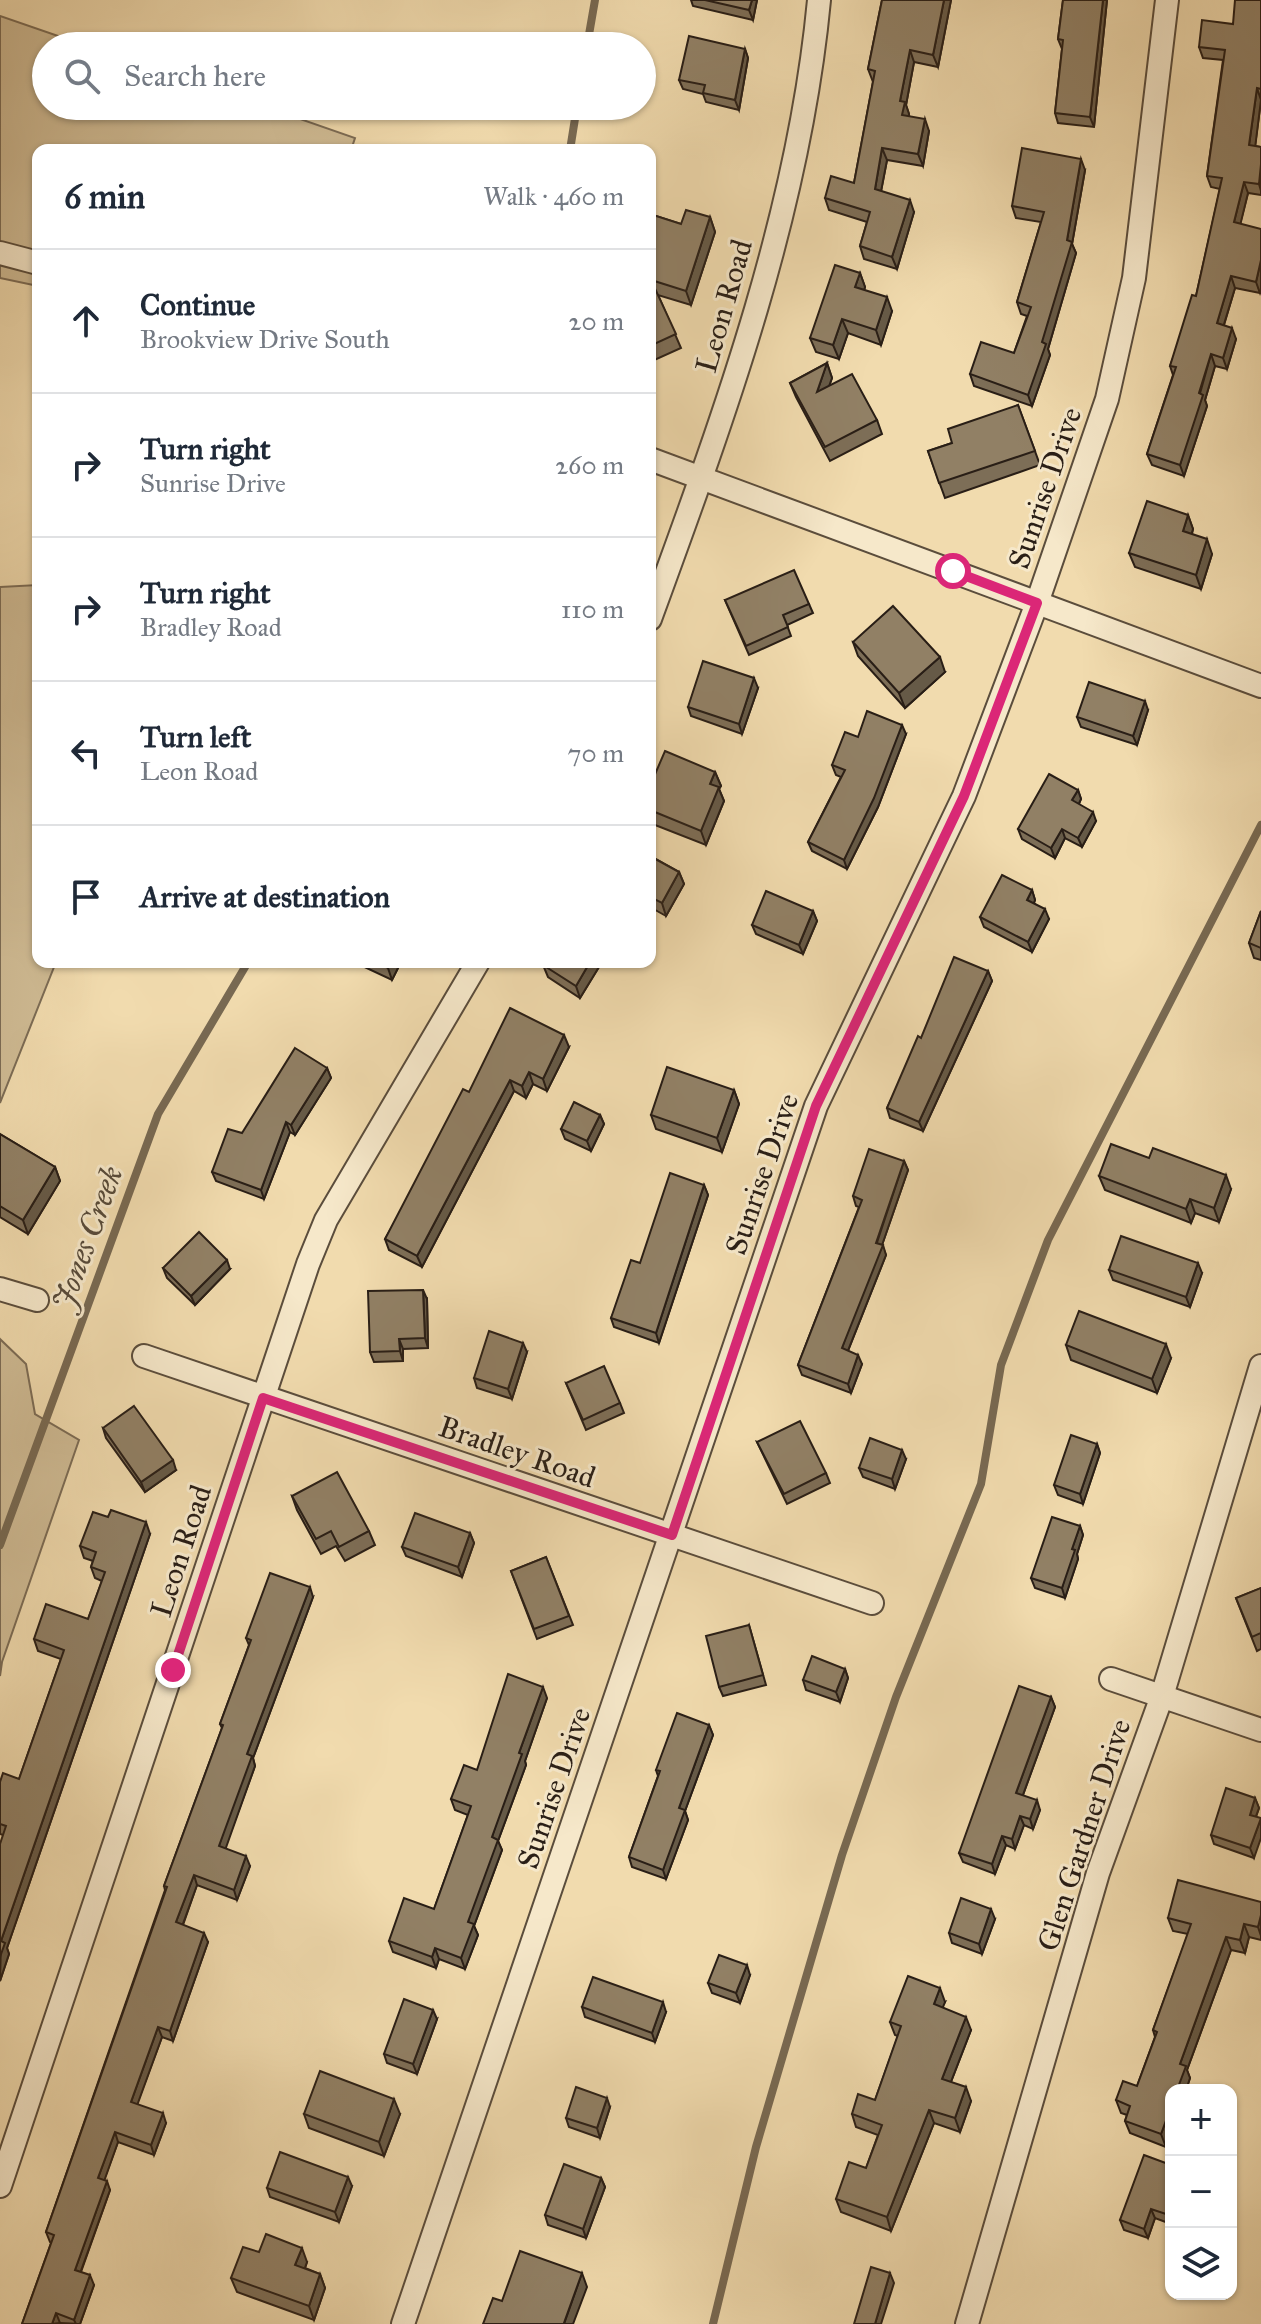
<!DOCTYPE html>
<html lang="en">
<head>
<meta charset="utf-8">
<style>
	:root { --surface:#fff; --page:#f6f6f7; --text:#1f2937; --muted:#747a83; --line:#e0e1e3 }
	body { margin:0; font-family:"IM FELL Great Primer",serif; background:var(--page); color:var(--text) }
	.controls { position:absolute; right:24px; bottom:24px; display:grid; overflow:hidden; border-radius:16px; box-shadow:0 2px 6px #0004 }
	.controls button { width:72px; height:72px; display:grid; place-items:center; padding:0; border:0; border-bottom:2px solid var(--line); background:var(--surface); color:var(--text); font:40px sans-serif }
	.stop { position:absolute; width:24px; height:24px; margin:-18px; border:6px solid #db2777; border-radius:50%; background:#fff }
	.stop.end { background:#db2777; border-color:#fff; box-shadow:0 2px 8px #0008 }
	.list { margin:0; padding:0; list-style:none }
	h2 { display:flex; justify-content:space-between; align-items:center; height:104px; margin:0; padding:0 32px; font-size:34px }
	h2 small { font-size:26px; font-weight:400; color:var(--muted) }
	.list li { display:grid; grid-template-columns:52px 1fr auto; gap:24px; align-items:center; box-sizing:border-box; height:144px; padding:0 32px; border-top:2px solid var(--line) }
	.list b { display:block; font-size:30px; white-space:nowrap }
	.list p { margin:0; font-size:26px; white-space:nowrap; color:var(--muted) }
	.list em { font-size:26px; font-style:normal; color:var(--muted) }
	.icon { flex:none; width:44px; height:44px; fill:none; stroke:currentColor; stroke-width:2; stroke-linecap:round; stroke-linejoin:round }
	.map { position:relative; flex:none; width:1261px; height:2324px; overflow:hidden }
	.search { position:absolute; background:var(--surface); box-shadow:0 2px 6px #0004; left:32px; top:32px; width:624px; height:88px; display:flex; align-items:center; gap:20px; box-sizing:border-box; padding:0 28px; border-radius:44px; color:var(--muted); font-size:30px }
	.panel { position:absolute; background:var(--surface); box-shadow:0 2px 6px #0004; left:32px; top:144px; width:624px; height:824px; border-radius:16px }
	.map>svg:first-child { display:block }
	.green { fill:#cfbb94; stroke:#7c6c55; stroke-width:2 }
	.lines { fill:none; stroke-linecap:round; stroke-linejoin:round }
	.stream { stroke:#786952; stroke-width:8 }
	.street-casing { stroke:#5b4d3c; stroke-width:26 }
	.street { stroke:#f6e8ca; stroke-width:22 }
	.wall { fill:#7d6e57; stroke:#291e16; stroke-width:2 }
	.shaded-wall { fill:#665a47; stroke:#291e16; stroke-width:2 }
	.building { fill:#918065; stroke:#291e16; stroke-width:2 }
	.route { stroke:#db2777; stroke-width:10 }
	.labels { text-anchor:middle; stroke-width:6; stroke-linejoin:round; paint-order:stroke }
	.street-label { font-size:30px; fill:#291e16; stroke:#f6e8ca }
	.water-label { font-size:32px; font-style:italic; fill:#574a39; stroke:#f6e8ca }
</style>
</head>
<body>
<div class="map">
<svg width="1261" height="2324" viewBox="0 0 1261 2324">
	<rect width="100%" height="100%" fill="#f1dbae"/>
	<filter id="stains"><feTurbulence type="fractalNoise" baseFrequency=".0025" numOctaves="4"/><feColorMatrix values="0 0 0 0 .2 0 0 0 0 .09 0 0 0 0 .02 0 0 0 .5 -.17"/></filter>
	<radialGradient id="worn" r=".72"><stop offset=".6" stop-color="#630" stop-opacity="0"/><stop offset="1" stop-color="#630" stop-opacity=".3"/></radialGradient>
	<g class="green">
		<path d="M0 16 87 46H46V106H263L355 138 351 150H38V286L0 278Z"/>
		<path d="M38 585V962H56L0 1103V587Z"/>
		<path d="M0 1339 26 1364 35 1414 79 1440 2 1662 0 1676Z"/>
	</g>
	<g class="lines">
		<g class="stream">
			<path d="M587 46 595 0"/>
			<path d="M570 150 577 106"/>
			<path d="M0 1545 158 1114 248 962"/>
			<path d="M713 2324 756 2147 842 1855 896 1697 981 1484 1001 1365 1048 1240 1261 825"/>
		</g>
		<defs>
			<g id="street">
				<path d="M0 253 38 263"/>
				<path d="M650 459 1261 686"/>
				<path d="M650 619C723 419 799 214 819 0"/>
				<path d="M0 1289 37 1300"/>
				<path d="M144 1356 872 1603"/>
				<path d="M1111 1679 1261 1730"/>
				<path d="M0 2186 308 1264 326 1220 478 962"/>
				<path d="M403 2324 816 1106 964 796 1037 603 1107 399 1134 278 1167 0"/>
				<path d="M967 2324 1098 1873 1162 1696 1261 1366"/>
			</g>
		</defs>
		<use href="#street" class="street-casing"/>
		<use href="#street" class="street"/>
	</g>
	<g class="wall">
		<path d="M691 0H757L753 20 693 6Z"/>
		<path d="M882 0H951L938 67 914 62 906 105 909 114V116L929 131 923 166 887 160 881 191 914 212 897 269 864 259 860 246 867 222 829 210 825 198 854 183 873 82 868 69Z"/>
		<path d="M1063 0H1107L1094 127 1058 123 1055 113 1062 49 1058 39Z"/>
		<path d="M1261 0V100L1255 146 1261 147V195L1248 193 1240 224 1260 293 1235 288 1224 325 1236 339 1227 369 1215 366 1205 400 1207 406 1184 476 1152 465 1147 454 1173 375 1170 366 1196 296 1220 189 1211 187 1207 176 1223 60 1203 58 1199 47 1233 24Z"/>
		<path d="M745 49 748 58 739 110 706 102 703 94 683 89 679 80Z"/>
		<path d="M1085 170 1072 244 1076 253 1048 349 1050 355 1032 406 974 386 970 374 1014 353 1027 316 1021 314 1017 302 1041 222 1016 218 1012 206Z"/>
		<path d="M650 214 681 224 710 217 715 232 691 305 658 295 681 348 650 362Z"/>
		<path d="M860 273 865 287 864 290 892 311 881 345 848 333 839 359 816 352 810 338Z"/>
		<path d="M827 363 832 378 829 386 877 420 882 434 830 461 796 397 790 383Z"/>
		<path d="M1018 405 1040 465 945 498 928 451 952 443Z"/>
		<path d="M1188 515 1193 529 1192 534 1212 554 1201 589 1135 567 1129 553Z"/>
		<path d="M725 600 809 604 813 613 787 625 791 636 749 655Z"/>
		<path d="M853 642 945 672 905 708 858 656Z"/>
		<path d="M758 688 742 734 691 716 688 707Z"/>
		<path d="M1148 710 1137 745 1081 727 1077 717Z"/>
		<path d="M906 734 878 807 847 869 812 851 808 842 841 777 836 775 832 765Z"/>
		<path d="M715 772 721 786 719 789 724 801 706 845 650 823V786Z"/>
		<path d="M1078 790 1081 799 1079 804 1096 821 1082 847 1065 838 1055 858 1022 839 1018 829Z"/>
		<path d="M650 856 679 872 684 884 666 916 650 907Z"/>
		<path d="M1032 890 1035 900 1034 903 1049 919 1032 952 984 927 980 917Z"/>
		<path d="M813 911 817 921 803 954 756 934 752 925Z"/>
		<path d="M1261 911V960L1254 958 1249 943Z"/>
		<path d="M357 962H401L392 980 358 964Z"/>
		<path d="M602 962 580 998 548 977 543 965Z"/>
		<path d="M988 971 992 981 923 1131 890 1118 887 1108 921 1038Z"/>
		<path d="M569 1047 547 1091 533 1084 526 1098 514 1091 422 1267 389 1250 385 1239 469 1092Z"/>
		<path d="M327 1068 331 1078 295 1135 290 1132 264 1199 216 1181 212 1172 242 1133Z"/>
		<path d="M734 1090 739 1104 722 1152 656 1129 651 1115Z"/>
		<path d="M600 1115 604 1124 591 1151 565 1139 561 1129Z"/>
		<path d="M0 1134 55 1167 60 1181 28 1234 0 1217Z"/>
		<path d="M904 1161 908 1170 882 1245 886 1255 848 1351 862 1364 851 1393 802 1375 798 1365 859 1207 856 1206 853 1196Z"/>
		<path d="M1099 1176 1231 1189 1219 1222 1195 1213 1191 1223 1105 1190Z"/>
		<path d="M704 1185 708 1195 659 1343 614 1327 611 1318 640 1263Z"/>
		<path d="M163 1268 230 1269 195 1305 167 1278Z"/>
		<path d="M1109 1270 1202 1273 1190 1307 1113 1280Z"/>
		<path d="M427 1299 428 1348 403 1349V1361L374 1362 370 1352Z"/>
		<path d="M1066 1345 1171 1358 1157 1393 1071 1360Z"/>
		<path d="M527 1352 512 1399 477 1388 474 1378Z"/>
		<path d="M566 1383 620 1403 624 1413 586 1430Z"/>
		<path d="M103 1428 176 1470 145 1492 106 1438Z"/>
		<path d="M757 1442 826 1473 830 1483 787 1504Z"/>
		<path d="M1097 1444 1100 1453 1083 1504 1058 1495 1054 1485Z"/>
		<path d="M906 1459 895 1489 863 1477 859 1468Z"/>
		<path d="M292 1496 369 1531 375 1545 345 1561 336 1546 321 1554 297 1510Z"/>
		<path d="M1080 1526 1083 1535 1077 1554 1078 1559 1065 1598 1035 1588 1031 1578Z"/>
		<path d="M470 1533 474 1543 462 1577 406 1556 402 1547Z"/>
		<path d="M150 1534 7 1948 9 1954 0 1981 3 1835 0 1834V1782L19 1779 61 1659 38 1651 34 1639 88 1619 102 1581 95 1578 91 1567 93 1561 84 1558 80 1546Z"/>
		<path d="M546 1557 573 1625 537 1639 511 1571Z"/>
		<path d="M1261 1588V1649L1257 1651 1236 1598Z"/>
		<path d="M313 1597 253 1758 255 1766 225 1848 250 1866 237 1900 197 1885 183 1925 208 1942 173 2041 162 2037 137 2104 166 2123 154 2155 118 2142 104 2180 110 2190 81 2272 94 2285 80 2324 60 2323 22 2324 51 2243 50 2242 46 2232 165 1890 164 1886 222 1728 220 1724 249 1645 246 1638Z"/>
		<path d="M749 1625 766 1685 723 1696 719 1687Z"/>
		<path d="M845 1669 848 1678 840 1702 806 1690 803 1680Z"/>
		<path d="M1051 1697 1055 1707 1023 1795 1040 1810 1033 1829 1024 1825 1015 1849 1006 1845 995 1874 963 1862 959 1853Z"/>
		<path d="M547 1698 525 1761 526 1765 498 1841 502 1850 474 1926 478 1935 465 1969 439 1959 436 1968 393 1952 389 1941 434 1909 468 1815 455 1810 451 1799 477 1770Z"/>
		<path d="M709 1725 713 1735 685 1811 688 1820 666 1879 632 1867 629 1857 658 1776 656 1770Z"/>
		<path d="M1255 1798 1259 1808 1256 1817 1254 1858 1214 1844 1211 1835Z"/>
		<path d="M1261 1902V1940L1249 1937 1245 1953 1231 1950 1187 2070 1190 2078 1186 2090H1171L1166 2147 1130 2133 1125 2121 1127 2115 1121 2113 1116 2100 1137 2086 1155 2037 1153 2030 1188 1934 1173 1931 1168 1918Z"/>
		<path d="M995 1919 982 1954 952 1943 949 1933Z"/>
		<path d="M750 1975 740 2003 712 1993 708 1983Z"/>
		<path d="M945 2002 942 2007 971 2030 951 2082 971 2101 960 2132 934 2123 891 2231 841 2212 836 2199 866 2168 878 2135 856 2127 852 2114 875 2100 898 2036 895 2035 890 2022Z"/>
		<path d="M582 2007 666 2012 655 2042 585 2017Z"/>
		<path d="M437 2019 417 2074 387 2063 384 2054Z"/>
		<path d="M610 2107 600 2138 569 2127 566 2118Z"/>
		<path d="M304 2114H400L384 2156 309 2128Z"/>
		<path d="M1171 2165V2224L1155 2218 1148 2238 1124 2230 1120 2220Z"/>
		<path d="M601 2178 605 2187 586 2238 548 2225 545 2215Z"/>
		<path d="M352 2186 339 2222 270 2197 267 2188Z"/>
		<path d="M259 2252 307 2262 305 2268 320 2274 325 2288 314 2320 237 2292 231 2278Z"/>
	</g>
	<g class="shaded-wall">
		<path d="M752 0H757L753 20 749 10Z"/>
		<path d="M944 0H951L938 67 933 55Z"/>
		<path d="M1103 0H1107L1094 127 1090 117Z"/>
		<path d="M745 49 748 58 739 110 735 100Z"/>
		<path d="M910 50 914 62 906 105 909 114 907 127 902 115 900 101Z"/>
		<path d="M1257 88 1261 100 1254 156 1249 145Z"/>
		<path d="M925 119 929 131 923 166 918 154Z"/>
		<path d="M882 148 887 160 879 202 875 189Z"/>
		<path d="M1081 159 1085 170 1072 244 1076 253 1048 349 1050 355 1032 406 1028 395 1067 240Z"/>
		<path d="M1261 164V191L1259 184Z"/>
		<path d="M1244 182 1248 193 1238 234 1234 222Z"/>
		<path d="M910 200 914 212 897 269 892 257Z"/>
		<path d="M710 217 715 232 691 305 686 291Z"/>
		<path d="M1261 260V290L1260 293 1256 282Z"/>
		<path d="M860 273 865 287 861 301 855 287Z"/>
		<path d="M1231 276 1235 288 1221 334 1217 323Z"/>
		<path d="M887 297 892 311 881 345 876 330Z"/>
		<path d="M842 319 848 333 839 359 833 345Z"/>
		<path d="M1232 328 1236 339 1227 369 1223 358Z"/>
		<path d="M1211 354 1215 366 1205 400 1207 406 1184 476 1180 465Z"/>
		<path d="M827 363 832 378 822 406 817 392Z"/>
		<path d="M1188 515 1193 529 1188 545 1183 531Z"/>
		<path d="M1207 539 1212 554 1201 589 1196 575Z"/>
		<path d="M940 657 945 672 905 708 899 693Z"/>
		<path d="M754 678 758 688 742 734 739 724Z"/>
		<path d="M1145 701 1148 710 1137 745 1133 736Z"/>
		<path d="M902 725 906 734 878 807 847 869 844 860Z"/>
		<path d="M715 772 721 786 719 789 724 801 706 845 701 831 710 784Z"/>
		<path d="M1078 790 1081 799 1076 810 1072 800Z"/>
		<path d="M1093 812 1096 821 1082 847 1078 838Z"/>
		<path d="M1062 829 1065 838 1055 858 1051 848Z"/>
		<path d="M679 872 684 884 666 916 662 903Z"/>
		<path d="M1032 890 1035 900 1031 910 1027 900Z"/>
		<path d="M1045 909 1049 919 1032 952 1028 942Z"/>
		<path d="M813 911 817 921 803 954 799 945Z"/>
		<path d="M391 962H401L392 980 388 968Z"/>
		<path d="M590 962H602L580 998 576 986Z"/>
		<path d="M988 971 992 981 923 1131 919 1122Z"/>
		<path d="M564 1035 569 1047 547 1091 543 1079Z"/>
		<path d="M327 1068 331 1078 295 1135 291 1125Z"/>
		<path d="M529 1072 533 1084 526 1098 522 1086Z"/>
		<path d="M510 1080 514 1091 422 1267 417 1256Z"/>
		<path d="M734 1090 739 1104 722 1152 717 1138Z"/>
		<path d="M600 1115 604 1124 591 1151 587 1141Z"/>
		<path d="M286 1122 290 1132 264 1199 261 1190Z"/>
		<path d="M904 1161 908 1170 880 1251 883 1245 886 1255 845 1358 842 1348Z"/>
		<path d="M55 1167 60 1181 28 1234 23 1220Z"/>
		<path d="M1226 1175 1231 1189 1219 1222 1214 1208Z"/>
		<path d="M704 1185 708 1195 659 1343 656 1333Z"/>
		<path d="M1190 1199 1195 1213 1191 1223 1186 1209Z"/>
		<path d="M227 1260 230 1269 195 1305 191 1296Z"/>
		<path d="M1198 1263 1202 1273 1190 1307 1186 1297Z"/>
		<path d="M423 1290 427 1299 428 1348 425 1338Z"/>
		<path d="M399 1339 403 1349V1361L400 1351Z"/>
		<path d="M523 1343 527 1352 512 1399 508 1389Z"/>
		<path d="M1166 1344 1171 1358 1157 1393 1152 1379Z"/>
		<path d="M858 1355 862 1364 851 1393 848 1384Z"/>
		<path d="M1097 1444 1100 1453 1083 1504 1080 1494Z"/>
		<path d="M902 1450 906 1459 895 1489 892 1479Z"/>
		<path d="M173 1460 176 1470 145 1492 141 1482Z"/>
		<path d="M146 1522 150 1534 7 1948 9 1954 0 1981 1 1941Z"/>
		<path d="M1080 1526 1083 1535 1077 1554 1078 1559 1065 1598 1062 1588 1072 1549Z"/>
		<path d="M470 1533 474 1543 462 1577 458 1567Z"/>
		<path d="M310 1587 313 1597 253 1758 255 1766 223 1856 219 1846 247 1754Z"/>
		<path d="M845 1669 848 1678 840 1702 836 1692Z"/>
		<path d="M543 1687 547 1698 525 1761 526 1765 498 1841 502 1850 474 1926 478 1935 465 1969 461 1958 468 1922 492 1837 519 1753Z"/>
		<path d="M1051 1697 1055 1707 1020 1803 1016 1793Z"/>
		<path d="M709 1725 713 1735 685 1811 688 1820 666 1879 663 1870 679 1808Z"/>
		<path d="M1255 1798 1259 1808 1253 1824 1250 1815Z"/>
		<path d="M1037 1800 1040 1810 1033 1829 1030 1819Z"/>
		<path d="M1020 1816 1024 1825 1015 1849 1012 1839Z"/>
		<path d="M1261 1818V1838L1254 1858 1250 1848Z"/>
		<path d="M1002 1836 1006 1845 995 1874 992 1864Z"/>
		<path d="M246 1856 250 1866 237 1900 234 1890Z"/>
		<path d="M194 1875 197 1885 180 1932 176 1922Z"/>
		<path d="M991 1909 995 1919 982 1954 979 1944Z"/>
		<path d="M1261 1915V1936L1258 1927Z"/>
		<path d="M1244 1924 1249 1937 1245 1953 1240 1940Z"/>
		<path d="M204 1933 208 1942 173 2041 170 2031Z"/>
		<path d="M1226 1937 1231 1950 1187 2070 1190 2078 1186 2090H1177L1180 2064Z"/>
		<path d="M435 1948 439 1959 436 1968 432 1957Z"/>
		<path d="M747 1965 750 1975 740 2003 736 1993Z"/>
		<path d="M940 1988 945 2002 939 2017 934 2004Z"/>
		<path d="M663 2002 666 2012 655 2042 652 2033Z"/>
		<path d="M433 2010 437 2019 417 2074 413 2064Z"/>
		<path d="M966 2017 971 2030 947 2092 942 2079Z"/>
		<path d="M158 2027 162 2037 135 2111 131 2102Z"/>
		<path d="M966 2087 971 2101 960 2132 955 2118Z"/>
		<path d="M607 2098 610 2107 600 2138 597 2128Z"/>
		<path d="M394 2099 400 2114 384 2156 379 2142Z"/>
		<path d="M1171 2107V2132L1166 2147 1161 2134Z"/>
		<path d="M929 2110 934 2123 891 2231 887 2217Z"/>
		<path d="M163 2113 166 2123 154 2155 151 2145Z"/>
		<path d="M115 2132 118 2142 102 2187 98 2178Z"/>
		<path d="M348 2177 352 2186 339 2222 335 2212Z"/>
		<path d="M601 2178 605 2187 586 2238 583 2229Z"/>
		<path d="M107 2181 110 2190 78 2279 75 2270Z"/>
		<path d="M1151 2209 1155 2218 1148 2238 1144 2229Z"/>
		<path d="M302 2248 307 2262 301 2279 295 2265Z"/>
		<path d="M582 2273 587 2287 573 2324H564Z"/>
		<path d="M890 2273 894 2283 881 2324H875Z"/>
		<path d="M320 2274 325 2288 314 2320 309 2306Z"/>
		<path d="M90 2275 94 2285 80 2324H76L74 2320Z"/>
		<path d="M56 2313 60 2323 52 2324Z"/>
	</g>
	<g class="building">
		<path d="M705 0H752L749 10Z"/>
		<path d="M882 0H944L933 55 910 50 900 101 905 102 902 115 925 119 918 154 882 148 875 189 910 200 892 257 860 246 870 212 825 198 831 176 854 183 875 71 868 69Z"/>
		<path d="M1063 0H1103L1090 117 1055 113 1063 40 1058 39Z"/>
		<path d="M1235 0H1261V89L1257 88 1249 145 1261 147V164L1259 184 1244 182 1234 222 1261 229V260L1256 282 1231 276 1217 323 1232 328 1223 358 1211 354 1199 393 1203 395 1180 465 1147 454 1176 367 1170 366 1192 295 1196 296 1222 178 1207 176 1225 50 1199 47 1202 20 1233 24Z"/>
		<path d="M689 36 745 49 735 100 703 93 705 85 679 80Z"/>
		<path d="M1022 148 1081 159 1067 240 1072 242 1042 342 1046 344 1028 395 970 374 981 342 1014 353 1031 307 1017 302 1044 212 1012 206Z"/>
		<path d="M686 210 710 217 686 291 651 280 676 334 650 346V263L652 257 650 256V214L681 224Z"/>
		<path d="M835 265 860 273 855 287 887 297 876 330 842 319 833 345 810 338Z"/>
		<path d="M827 363 817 392 852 374 877 420 825 447 790 383Z"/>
		<path d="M1018 405 1035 451 939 483 928 451 952 443 948 429Z"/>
		<path d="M1147 501 1188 515 1183 531 1207 539 1196 575 1129 553Z"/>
		<path d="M794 570 809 604 783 615 788 627 746 646 725 600Z"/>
		<path d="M893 606 940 657 899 693 853 642Z"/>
		<path d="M703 661 754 678 739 724 688 707Z"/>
		<path d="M1089 682 1145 701 1133 736 1077 717Z"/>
		<path d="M867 711 902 725 874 798 844 860 808 842 845 770 832 765 845 732 858 737Z"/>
		<path d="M665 751 715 772 710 784 719 787 701 831 650 810V786Z"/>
		<path d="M1049 774 1078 790 1072 800 1093 812 1078 838 1062 829 1051 848 1018 829Z"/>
		<path d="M650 856 679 872 662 903 650 897Z"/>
		<path d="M1002 875 1032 890 1027 900 1045 909 1028 942 980 917Z"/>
		<path d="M766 891 813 911 799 945 752 925Z"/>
		<path d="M1261 911V948L1249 943Z"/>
		<path d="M954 957 988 971 919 1122 887 1108 918 1036 921 1038Z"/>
		<path d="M375 962H391L388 968Z"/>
		<path d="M545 962H590L576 986 543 965Z"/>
		<path d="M510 1008 564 1035 543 1079 529 1072 522 1086 510 1080 417 1256 385 1239 463 1089 469 1092Z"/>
		<path d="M295 1048 327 1068 291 1125 286 1122 261 1190 212 1172 228 1129 242 1133Z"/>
		<path d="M667 1067 734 1090 717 1138 651 1115Z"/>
		<path d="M574 1102 600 1115 587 1141 561 1129Z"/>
		<path d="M0 1134 55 1167 23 1220 0 1206Z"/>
		<path d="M1111 1144 1149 1158 1153 1148 1226 1175 1214 1208 1190 1199 1186 1209 1099 1176Z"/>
		<path d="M869 1149 904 1161 876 1243 883 1245 842 1348 858 1355 848 1384 798 1365 862 1200 853 1196Z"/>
		<path d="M670 1173 704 1185 656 1333 611 1318 631 1260 640 1263Z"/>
		<path d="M199 1232 227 1260 191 1296 163 1268Z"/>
		<path d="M1121 1236 1198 1263 1186 1297 1109 1270Z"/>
		<path d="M423 1290 425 1338 399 1339 400 1351 370 1352 368 1291Z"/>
		<path d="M1079 1311 1166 1344 1152 1379 1066 1345Z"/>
		<path d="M489 1331 523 1343 508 1389 474 1378Z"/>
		<path d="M604 1366 620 1403 583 1420 566 1383Z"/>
		<path d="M134 1406 173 1460 141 1482 103 1428Z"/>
		<path d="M800 1421 826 1473 784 1494 757 1442Z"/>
		<path d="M1071 1435 1097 1444 1080 1494 1054 1485Z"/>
		<path d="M870 1438 902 1450 892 1479 859 1468Z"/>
		<path d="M337 1472 369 1531 339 1547 331 1531 316 1539 292 1496Z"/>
		<path d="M111 1510 146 1522 1 1941 5 1943 0 1957V1844L6 1826 0 1824V1782L3 1773 19 1779 64 1650 34 1639 46 1604 88 1619 105 1572 91 1567 96 1552 80 1546 93 1512 108 1517Z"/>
		<path d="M415 1513 470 1533 458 1567 402 1547Z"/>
		<path d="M1052 1517 1080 1526 1072 1549 1075 1550 1062 1588 1031 1578Z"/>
		<path d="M546 1557 569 1616 534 1629 511 1571Z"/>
		<path d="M270 1573 310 1587 247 1754 252 1756 219 1846 246 1856 234 1890 194 1875 176 1922 204 1933 170 2031 158 2027 131 2102 163 2113 151 2145 115 2132 98 2178 107 2181 75 2270 90 2275 74 2320 56 2313 52 2324H22L54 2235 46 2232 167 1887 164 1886 223 1725 220 1724 251 1640 246 1638Z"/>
		<path d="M1261 1588V1633L1252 1637 1236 1598Z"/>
		<path d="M749 1625 763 1675 719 1687 706 1636Z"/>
		<path d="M812 1656 845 1669 836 1692 803 1680Z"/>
		<path d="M508 1674 543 1687 519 1753 522 1754 492 1837 498 1840 468 1922 474 1924 461 1958 435 1948 432 1957 389 1941 404 1898 434 1909 471 1806 451 1799 464 1765 477 1770Z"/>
		<path d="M1019 1686 1051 1697 1016 1793 1037 1800 1030 1819 1020 1816 1012 1839 1002 1836 992 1864 959 1853Z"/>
		<path d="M677 1713 709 1725 679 1808 685 1810 663 1870 629 1857 660 1771 656 1770Z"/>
		<path d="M1226 1788 1255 1798 1250 1815 1261 1818 1250 1848 1211 1835Z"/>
		<path d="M1178 1880 1261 1902V1915L1258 1927 1244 1924 1240 1940 1226 1937 1180 2064 1186 2066 1177 2090H1171V2107L1161 2134 1125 2121 1130 2106 1116 2100 1123 2081 1137 2086 1157 2032 1153 2030 1191 1924 1168 1918Z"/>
		<path d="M961 1898 991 1909 979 1944 949 1933Z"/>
		<path d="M719 1955 747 1965 736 1993 708 1983Z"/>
		<path d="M908 1976 940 1988 934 2004 966 2017 942 2079 966 2087 955 2118 929 2110 887 2217 836 2199 849 2162 866 2168 882 2125 852 2114 858 2094 875 2100 901 2026 890 2022Z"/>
		<path d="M593 1977 663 2002 652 2033 582 2007Z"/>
		<path d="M404 1999 433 2010 413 2064 384 2054Z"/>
		<path d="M320 2071 394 2099 379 2142 304 2114Z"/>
		<path d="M576 2087 607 2098 597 2128 566 2118Z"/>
		<path d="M280 2152 348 2177 335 2212 267 2188Z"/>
		<path d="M1144 2155 1171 2165V2211L1169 2215 1151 2209 1144 2229 1120 2220Z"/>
		<path d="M564 2164 601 2178 583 2229 545 2215Z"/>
		<path d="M266 2234 302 2248 295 2265 320 2274 309 2306 231 2278 243 2247 259 2252Z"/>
		<path d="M520 2251 582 2273 564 2323 565 2324H483L493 2298 502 2301Z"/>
		<path d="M871 2267 890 2273 875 2324H854Z"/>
	</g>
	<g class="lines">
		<path class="route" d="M173 1670 263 1398 672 1535 816 1106 964 796 1037 603 953 571"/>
	</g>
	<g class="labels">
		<g class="street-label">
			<text transform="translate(724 306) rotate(-74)" y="10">Leon Road</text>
			<text transform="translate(1045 488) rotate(-71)" y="10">Sunrise Drive</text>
			<text transform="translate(762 1174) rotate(-71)" y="10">Sunrise Drive</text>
			<text transform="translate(517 1452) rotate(19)" y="10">Bradley Road</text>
			<text transform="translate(181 1551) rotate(-72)" y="10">Leon Road</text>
			<text transform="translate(554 1788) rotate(-71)" y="10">Sunrise Drive</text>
			<text transform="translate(1084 1835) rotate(-72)" y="10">Glen Gardner Drive</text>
		</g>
		<g class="water-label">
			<text transform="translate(87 1238) rotate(-70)" y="11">Jones Creek</text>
		</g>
	</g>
	<rect width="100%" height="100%" filter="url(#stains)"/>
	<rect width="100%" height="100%" fill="url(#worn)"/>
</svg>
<div class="controls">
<button>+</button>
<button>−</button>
<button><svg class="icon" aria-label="layers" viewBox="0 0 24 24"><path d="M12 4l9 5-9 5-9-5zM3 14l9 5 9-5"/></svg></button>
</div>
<div class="stop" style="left:953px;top:571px"></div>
<div class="stop end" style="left:173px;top:1670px"></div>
<div class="search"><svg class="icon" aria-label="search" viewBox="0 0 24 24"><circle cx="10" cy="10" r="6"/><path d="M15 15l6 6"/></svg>Search here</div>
<section class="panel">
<h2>6 min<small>Walk · 460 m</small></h2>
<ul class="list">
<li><svg class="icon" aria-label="ahead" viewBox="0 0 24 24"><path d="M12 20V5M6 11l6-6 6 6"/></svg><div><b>Continue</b><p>Brookview Drive South</p></div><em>20 m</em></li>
<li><svg class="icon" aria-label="right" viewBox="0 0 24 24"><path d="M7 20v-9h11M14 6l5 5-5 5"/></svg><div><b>Turn right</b><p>Sunrise Drive</p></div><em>260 m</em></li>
<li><svg class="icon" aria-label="right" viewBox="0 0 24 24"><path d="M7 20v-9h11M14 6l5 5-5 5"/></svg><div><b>Turn right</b><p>Bradley Road</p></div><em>110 m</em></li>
<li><svg class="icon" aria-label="left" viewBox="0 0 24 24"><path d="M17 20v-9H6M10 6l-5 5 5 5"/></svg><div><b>Turn left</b><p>Leon Road</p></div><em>70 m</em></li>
<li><svg class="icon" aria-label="arrive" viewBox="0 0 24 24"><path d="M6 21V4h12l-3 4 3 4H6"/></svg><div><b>Arrive at destination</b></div></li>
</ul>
</section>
</div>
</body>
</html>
